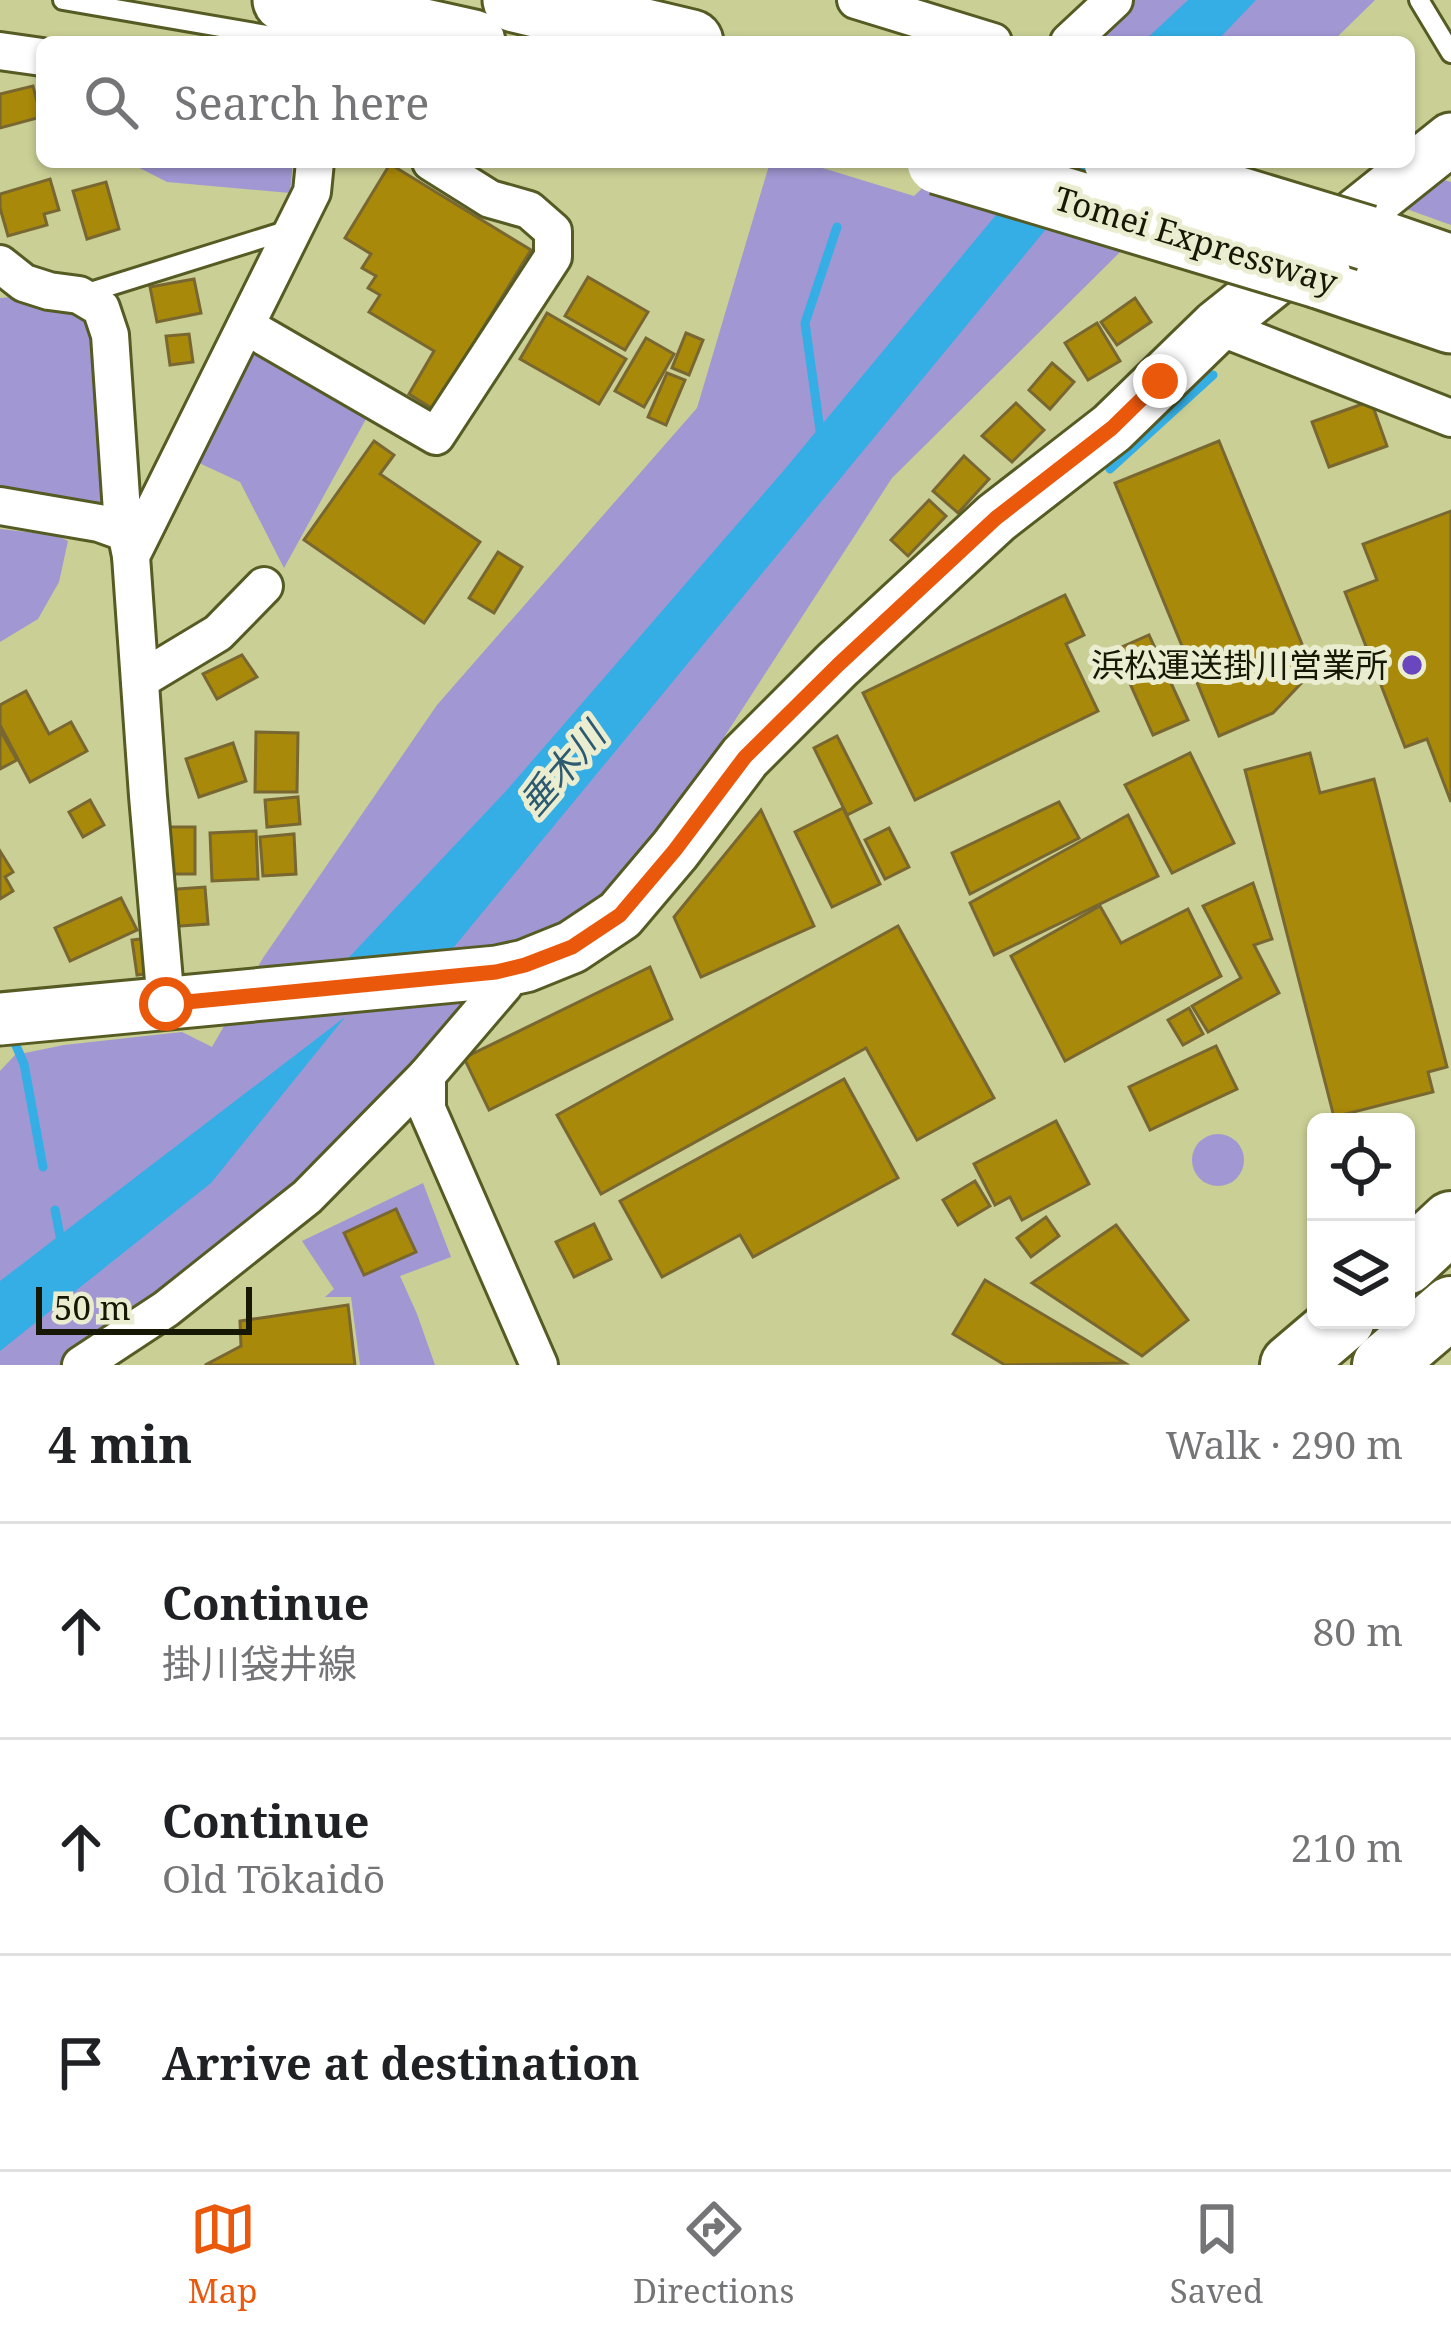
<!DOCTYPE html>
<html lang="en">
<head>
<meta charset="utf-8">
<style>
	:root { --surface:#fff; --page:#f6f6f6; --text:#202124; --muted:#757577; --line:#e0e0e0; --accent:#ea580c }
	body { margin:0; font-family:"Noto Serif","Noto Sans JP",serif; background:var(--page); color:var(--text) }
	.controls { position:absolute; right:36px; bottom:36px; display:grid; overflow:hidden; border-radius:18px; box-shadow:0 3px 9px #0004 }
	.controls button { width:108px; height:108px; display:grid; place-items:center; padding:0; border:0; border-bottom:3px solid var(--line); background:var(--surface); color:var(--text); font:60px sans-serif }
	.scale { position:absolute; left:36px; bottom:30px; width:216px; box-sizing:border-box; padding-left:12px; border:6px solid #171803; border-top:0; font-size:33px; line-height:42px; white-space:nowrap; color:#171803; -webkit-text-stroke:9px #eaedd0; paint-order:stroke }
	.stop { position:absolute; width:36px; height:36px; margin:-27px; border:9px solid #ea580c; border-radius:50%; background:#fff }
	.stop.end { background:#ea580c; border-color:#fff; box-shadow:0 3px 12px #0008 }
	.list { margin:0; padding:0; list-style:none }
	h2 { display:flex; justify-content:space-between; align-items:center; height:156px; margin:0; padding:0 48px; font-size:51px }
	h2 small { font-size:39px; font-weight:400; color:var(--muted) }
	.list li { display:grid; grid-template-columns:78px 1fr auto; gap:36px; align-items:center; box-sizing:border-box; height:216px; padding:0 48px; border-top:3px solid var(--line) }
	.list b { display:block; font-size:45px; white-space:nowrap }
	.list p { margin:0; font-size:39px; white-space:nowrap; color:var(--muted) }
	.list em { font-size:39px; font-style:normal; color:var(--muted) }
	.icon { flex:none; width:66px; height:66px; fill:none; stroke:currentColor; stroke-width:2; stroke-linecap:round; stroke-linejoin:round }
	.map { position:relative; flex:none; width:1451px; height:1365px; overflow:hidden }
	.search { position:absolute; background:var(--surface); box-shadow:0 3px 9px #0004; left:36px; right:36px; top:36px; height:132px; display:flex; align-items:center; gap:30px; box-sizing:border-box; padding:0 42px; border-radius:18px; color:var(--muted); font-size:45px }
	.sheet { height:804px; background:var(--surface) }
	nav { display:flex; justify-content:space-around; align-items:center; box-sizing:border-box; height:168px; border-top:3px solid var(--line); background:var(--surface); font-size:33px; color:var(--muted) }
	nav a { display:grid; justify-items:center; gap:6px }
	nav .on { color:var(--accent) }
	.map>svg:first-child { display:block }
	.green { fill:#a197d3 }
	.water { fill:#34aee4 }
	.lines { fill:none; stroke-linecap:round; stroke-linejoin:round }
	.stream { stroke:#34aee4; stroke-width:9 }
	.building { fill:#a98909; stroke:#786731; stroke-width:3 }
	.service-casing { stroke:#565a23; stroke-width:24 }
	.minor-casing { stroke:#565a23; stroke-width:42 }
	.secondary-casing { stroke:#565a23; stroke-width:57 }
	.trunk-casing { stroke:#565a23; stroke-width:66 }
	.motorway-casing { stroke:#565a23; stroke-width:69 }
	.service { stroke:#fff; stroke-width:18 }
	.minor { stroke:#fff; stroke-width:36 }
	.secondary { stroke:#fff; stroke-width:51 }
	.trunk { stroke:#fff; stroke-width:60 }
	.motorway { stroke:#fff; stroke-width:63 }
	.motorway-bridge-casing { stroke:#565a23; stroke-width:69; stroke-linecap:butt }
	.motorway-bridge { stroke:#fff; stroke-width:63 }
	.route { stroke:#ea580c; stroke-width:15 }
	.poi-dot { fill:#6a47bf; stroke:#eaedd0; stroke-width:4.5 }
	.labels { text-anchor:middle; stroke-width:10; stroke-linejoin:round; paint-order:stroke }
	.street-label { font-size:33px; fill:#171803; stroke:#eaedd0 }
	.poi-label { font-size:33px; fill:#171803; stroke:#eaedd0; text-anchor:end }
	.water-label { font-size:36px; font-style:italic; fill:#2b5a71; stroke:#eaedd0 }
</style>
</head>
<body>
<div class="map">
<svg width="1451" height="1365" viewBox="0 0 1451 1365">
	<rect width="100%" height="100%" fill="#cacf95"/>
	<g class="green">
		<path d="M1118 0H1375L1332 42H1075Z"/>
		<path d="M128 162H293L290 193 167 182Z"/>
		<path d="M770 162H803L914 196 950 162H1211L892 478 671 819 600 911 86 1365H0V1071L15 1055 64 1045 182 1032 212 1047 263 958 437 705 697 408Z"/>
		<path d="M1427 175 1451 182V225L1390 203Z"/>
		<path d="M61 293 111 356 124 521 0 495V298Z"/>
		<path d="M255 341 372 408 284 568 240 482 197 462Z"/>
		<path d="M0 529 55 535 68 541 59 582 38 619 0 642Z"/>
		<circle cx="1218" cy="1160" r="26"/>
		<path d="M423 1183 451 1257 400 1276 417 1314 435 1365H360L351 1297H325L334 1289 302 1241Z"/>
	</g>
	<g class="water">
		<path d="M1188 0H1256L1216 42H1143Z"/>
		<path d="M1040 162H1106L1051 223 449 953 337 970 506 791 785 469Z"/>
		<path d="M345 1017 211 1183 0 1351V1281Z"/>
	</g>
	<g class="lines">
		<g class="stream">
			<path d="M821 437 805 323 837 227"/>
			<path d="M1110 469 1213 375"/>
			<path d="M11 1034 24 1064 43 1167"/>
			<path d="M55 1210 62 1246"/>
		</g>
	</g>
	<g class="building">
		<path d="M33 86 41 117 0 128V94Z"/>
		<path d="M390 164 531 250 433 409 409 394 434 351 369 312 380 295 368 288 376 276 362 268 371 254 345 238Z"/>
		<path d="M50 179 59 210 44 214 47 225 8 236 0 208V194Z"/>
		<path d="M106 182 119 229 87 239 73 191Z"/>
		<path d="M588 277 648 312 625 350 565 316Z"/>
		<path d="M194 279 201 313 157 322 150 287Z"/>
		<path d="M1135 298 1151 322 1117 345 1101 322Z"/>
		<path d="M547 313 626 359 599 404 520 359Z"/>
		<path d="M1097 323 1120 361 1088 380 1065 343Z"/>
		<path d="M686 333 703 340 689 375 672 368Z"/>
		<path d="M189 334 193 362 170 365 166 336Z"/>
		<path d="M646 338 674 354 644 407 615 391Z"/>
		<path d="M1052 363 1074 382 1050 409 1029 390Z"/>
		<path d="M667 373 685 380 666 425 648 417Z"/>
		<path d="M1371 401 1387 446 1329 467 1312 422Z"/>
		<path d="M1016 403 1044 430 1012 462 982 436Z"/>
		<path d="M374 441 394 455 380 474 480 542 424 623 304 540Z"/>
		<path d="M1219 441 1313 671 1273 713 1219 736 1115 483Z"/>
		<path d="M964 456 989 479 958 513 933 491Z"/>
		<path d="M929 500 946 516 908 556 891 540Z"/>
		<path d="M1451 511V802L1427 739 1405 747 1345 592 1377 580 1363 544Z"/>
		<path d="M498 552 522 567 494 613 469 598Z"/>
		<path d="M1065 595 1084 635 1066 644 1098 711 915 800 863 693Z"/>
		<path d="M1149 635 1188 720 1153 735 1115 650Z"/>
		<path d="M242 655 257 677 217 699 203 674Z"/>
		<path d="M26 691 49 734 71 722 87 751 30 782 0 725V705Z"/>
		<path d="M0 730 17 760 0 769Z"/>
		<path d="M256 732 298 733 297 792H255Z"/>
		<path d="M837 736 871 803 847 815 814 748Z"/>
		<path d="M233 743 246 781 199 797 186 759Z"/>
		<path d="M1190 753 1234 843 1172 873 1125 785Z"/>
		<path d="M1310 753 1320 793 1374 779 1447 1067 1428 1072 1433 1092 1334 1117 1245 770Z"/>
		<path d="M298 797 300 824 267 827 265 800Z"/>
		<path d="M90 800 104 825 83 837 69 812Z"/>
		<path d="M1059 802 1079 838 970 894 952 853Z"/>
		<path d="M843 808 880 884 832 907 795 832Z"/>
		<path d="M761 810 814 926 701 977 674 917Z"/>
		<path d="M1128 815 1158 876 994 955 970 903Z"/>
		<rect x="161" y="827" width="34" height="47"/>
		<path d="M889 828 909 867 885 879 865 840Z"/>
		<path d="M256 831 258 879 212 881 210 833Z"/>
		<path d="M294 834 296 874 263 876 260 837Z"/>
		<path d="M0 851 13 872 5 877 13 891 0 899Z"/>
		<path d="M1253 883 1272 939 1254 945 1279 993 1208 1032 1192 1006 1241 978 1203 906Z"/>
		<path d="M205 887 208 924 167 927 164 890Z"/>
		<path d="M121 898 137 930 70 961 55 928Z"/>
		<path d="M1100 906 1121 943 1188 909 1221 976 1065 1061 1011 956Z"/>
		<path d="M898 926 994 1098 917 1140 866 1048 601 1194 557 1115Z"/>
		<path d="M148 938 152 973 137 975 132 940Z"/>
		<path d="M650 967 672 1019 489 1110 464 1058Z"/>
		<path d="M1189 1008 1203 1034 1183 1045 1168 1020Z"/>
		<path d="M1216 1046 1237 1089 1150 1130 1129 1087Z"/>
		<path d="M844 1079 898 1178 753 1257 740 1235 662 1277 620 1201Z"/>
		<path d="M1056 1121 1089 1184 1022 1220 1010 1197 995 1205 974 1164Z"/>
		<path d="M975 1181 990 1206 958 1225 943 1200Z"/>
		<path d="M396 1209 416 1252 364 1275 344 1233Z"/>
		<path d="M1046 1217 1059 1236 1031 1257 1017 1238Z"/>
		<path d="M594 1224 611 1259 574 1277 556 1242Z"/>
		<path d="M1116 1225 1188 1320 1142 1356 1032 1283Z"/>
		<path d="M985 1280 1125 1363 1005 1365 953 1334Z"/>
		<path d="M348 1305 355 1365H205L241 1346 240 1321Z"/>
	</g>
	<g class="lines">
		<defs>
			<g id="service">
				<path d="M63 0 307 42"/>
				<path d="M1419 0 1451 53"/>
				<path d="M84 294 292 229"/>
			</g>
			<g id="minor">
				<path d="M856 0 993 42"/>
				<path d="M1069 42 1114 0"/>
				<path d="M0 51 42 57"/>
				<path d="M0 264 24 283 49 291 79 295 101 308 110 335 122 512 131 556"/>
				<path d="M246 326 436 436 553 257V231L529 210 490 199 431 162"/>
				<path d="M1217 326 1451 418"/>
				<path d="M0 506 99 523 127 533"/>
				<path d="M140 680 218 633 264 586"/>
				<path d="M513 968 504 985 427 1075V1109L539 1365"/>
				<path d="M166 1004 148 796 131 556 312 192 315 162"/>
				<path d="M81 1365 166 1309 307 1197 427 1075"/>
			</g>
			<path id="secondary" d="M0 1019 497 972 525 966 572 947 620 915 675 850 745 757 837 665 996 518 1112 428 1217 326 1451 139"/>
			<g id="trunk">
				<path d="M1406 1264 1451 1222"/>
				<path d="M1291 1365 1344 1320"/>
				<path d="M1383 1365 1451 1307"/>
			</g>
			<g id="motorway">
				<path d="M285 0 473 42"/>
				<path d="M515 0 691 42"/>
				<path d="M1367 238 1451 267"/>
				<path d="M1319 276 1451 321"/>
			</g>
		</defs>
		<use href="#service" class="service-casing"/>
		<use href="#minor" class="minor-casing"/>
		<use href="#secondary" class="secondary-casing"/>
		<use href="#trunk" class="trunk-casing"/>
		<use href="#motorway" class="motorway-casing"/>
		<use href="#service" class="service"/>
		<use href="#minor" class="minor"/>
		<use href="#secondary" class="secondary"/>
		<use href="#trunk" class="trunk"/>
		<use href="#motorway" class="motorway"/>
		<defs>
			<g id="motorway-bridge">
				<path d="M939 162 1319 276"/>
				<path d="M1116 162 1367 238"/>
			</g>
		</defs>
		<use href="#motorway-bridge" class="motorway-bridge-casing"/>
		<use href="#motorway-bridge" class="motorway-bridge"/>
	</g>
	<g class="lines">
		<path class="route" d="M166 1004 496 972 525 965 572 947 620 915 675 850 745 757 838 665 996 518 1112 428 1160 381"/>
	</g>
	<circle class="poi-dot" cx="1412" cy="665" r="12"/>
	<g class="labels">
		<g class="street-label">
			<text transform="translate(1196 240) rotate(17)" y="12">Tomei Expressway</text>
		</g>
		<g class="poi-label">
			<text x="1388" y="677">浜松運送掛川営業所</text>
		</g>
		<g class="water-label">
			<text transform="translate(562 769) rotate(-49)" y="13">垂木川</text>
		</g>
	</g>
</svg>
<div class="controls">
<button><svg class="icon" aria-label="locate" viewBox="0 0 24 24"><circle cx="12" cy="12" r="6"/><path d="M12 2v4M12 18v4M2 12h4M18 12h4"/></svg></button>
<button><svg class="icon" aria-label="layers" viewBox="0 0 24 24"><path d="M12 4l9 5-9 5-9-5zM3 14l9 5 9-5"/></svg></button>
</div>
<div class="scale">50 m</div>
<div class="stop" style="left:166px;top:1004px"></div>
<div class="stop end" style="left:1160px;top:381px"></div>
<div class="search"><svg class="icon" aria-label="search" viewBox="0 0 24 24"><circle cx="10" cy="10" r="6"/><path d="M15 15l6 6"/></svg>Search here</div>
</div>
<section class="sheet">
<h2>4 min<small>Walk · 290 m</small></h2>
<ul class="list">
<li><svg class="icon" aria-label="ahead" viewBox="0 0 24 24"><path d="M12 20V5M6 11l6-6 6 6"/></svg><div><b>Continue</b><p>掛川袋井線</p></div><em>80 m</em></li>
<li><svg class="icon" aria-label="ahead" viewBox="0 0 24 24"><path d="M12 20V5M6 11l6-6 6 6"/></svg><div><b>Continue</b><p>Old Tōkaidō</p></div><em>210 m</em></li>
<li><svg class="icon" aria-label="arrive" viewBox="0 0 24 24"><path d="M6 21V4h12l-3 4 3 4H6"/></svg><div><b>Arrive at destination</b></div></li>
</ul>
</section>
<nav>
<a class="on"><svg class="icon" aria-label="map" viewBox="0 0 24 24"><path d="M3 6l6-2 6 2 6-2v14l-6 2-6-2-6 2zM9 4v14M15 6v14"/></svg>Map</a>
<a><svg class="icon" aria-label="directions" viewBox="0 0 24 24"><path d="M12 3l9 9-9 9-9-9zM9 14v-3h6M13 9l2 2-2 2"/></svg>Directions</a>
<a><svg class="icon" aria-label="saved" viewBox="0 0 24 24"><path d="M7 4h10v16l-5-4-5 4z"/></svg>Saved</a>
</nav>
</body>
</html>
